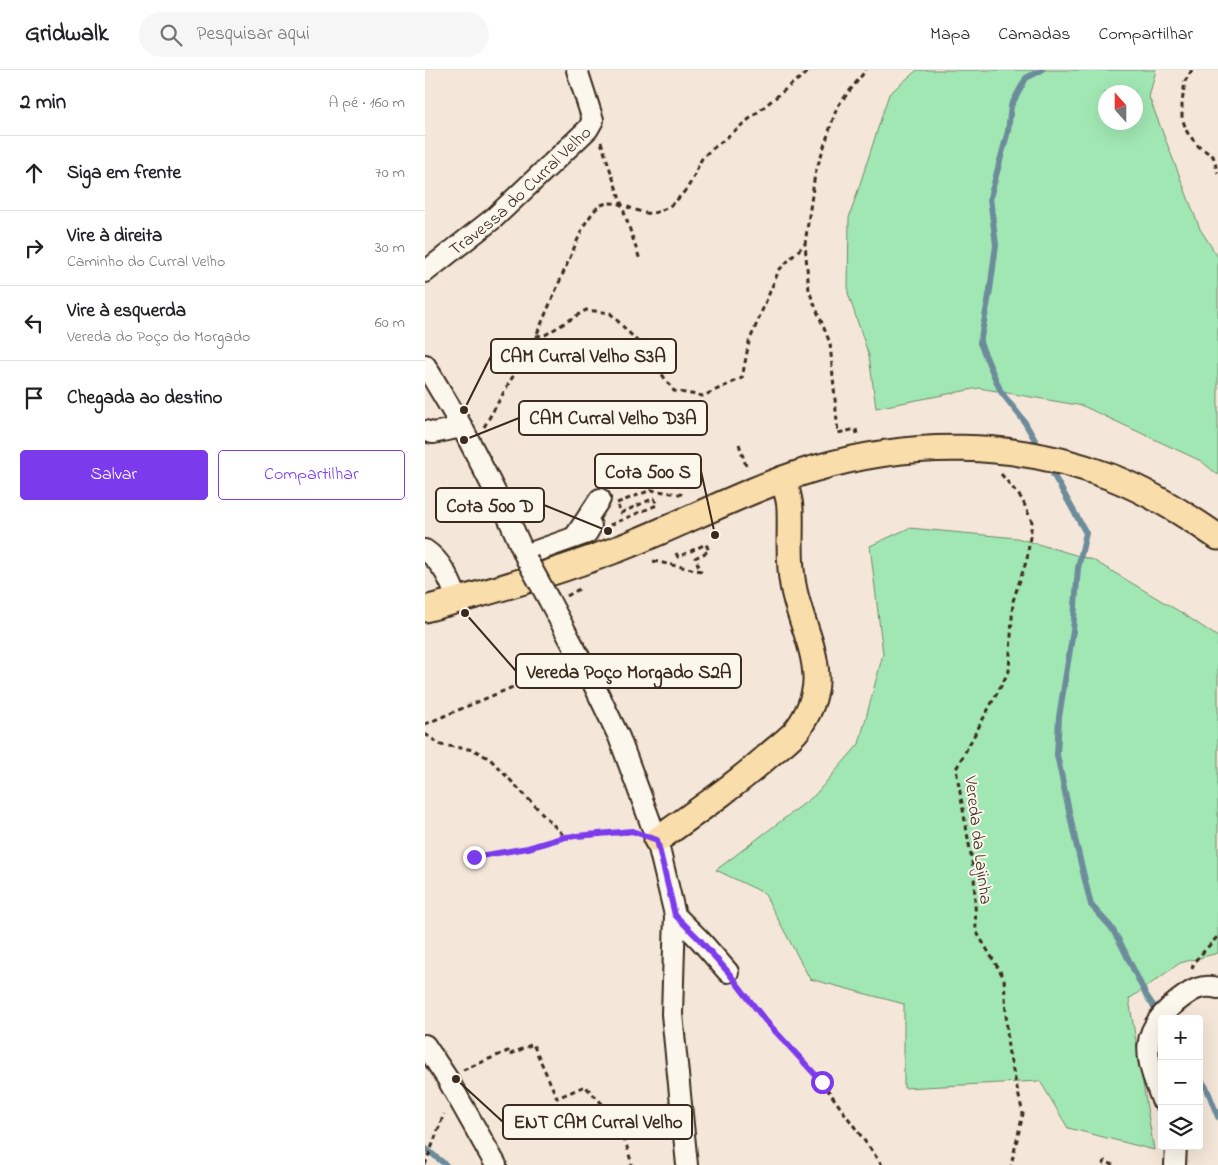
<!DOCTYPE html>
<html lang="pt">
<head>
<meta charset="utf-8">
<style>
	:root { --surface:#fff; --page:#f6f6f6; --text:#202124; --muted:#757577; --line:#e0e0e0; --accent:#7c3aed }
	body { margin:0; font-family:"Indie Flower",sans-serif; background:var(--page); color:var(--text) }
	.controls { position:absolute; right:15px; bottom:15px; display:grid; overflow:hidden; border-radius:5px; box-shadow:0 5px 20px #0002 }
	.controls button { width:45px; height:45px; display:grid; place-items:center; padding:0; border:0; border-bottom:1px solid var(--line); background:var(--surface); color:var(--text); font:25px sans-serif }
	.compass { position:absolute; left:673px; top:15px; width:45px; height:45px; border-radius:50%; background:var(--surface); box-shadow:0 5px 20px #0002; rotate:339deg }
	.stop { position:absolute; width:15px; height:15px; margin:-11px; border:4px solid #7c3aed; border-radius:50%; background:#fff }
	.stop.end { background:#7c3aed; border-color:#fff; box-shadow:0 1px 5px #0008 }
	.list { margin:0; padding:0; list-style:none }
	h2 { display:flex; justify-content:space-between; align-items:center; height:65px; margin:0; padding:0 20px; font-size:21px }
	h2 small { font-size:16px; font-weight:400; color:var(--muted) }
	.list li { display:grid; grid-template-columns:32px 1fr auto; gap:15px; align-items:center; box-sizing:border-box; height:75px; padding:0 20px; border-top:1px solid var(--line) }
	.list b { display:block; font-size:19px; white-space:nowrap }
	.list p { margin:0; font-size:16px; white-space:nowrap; color:var(--muted) }
	.list em { font-size:16px; font-style:normal; color:var(--muted) }
	.actions { display:flex; gap:10px; padding:15px 20px }
	.actions a { flex:1; padding:11px 0; border:1px solid var(--accent); border-radius:5px; text-align:center; font-size:18px; color:var(--accent) }
	.actions .main { background:var(--accent); color:#fff }
	.icon { flex:none; width:28px; height:28px; fill:none; stroke:currentColor; stroke-width:2; stroke-linecap:round; stroke-linejoin:round }
	.map { position:relative; flex:none; width:793px; height:1095px; overflow:hidden }
	header { display:flex; align-items:center; gap:30px; box-sizing:border-box; height:70px; padding:0 25px; background:var(--surface); border-bottom:1px solid var(--line) }
	header strong { font-size:24px }
	nav { display:flex; gap:28px; margin-inline-start:auto; font-size:18px }
	.search { width:350px; height:45px; background:var(--page); display:flex; align-items:center; gap:12px; box-sizing:border-box; padding:0 18px; border-radius:28px; color:var(--muted); font-size:19px }
	main { display:flex }
	aside { flex:1; background:var(--surface) }
	.map>svg:first-child { display:block }
	.green { fill:#a1e7b3; stroke:#6e8868; fill-rule:evenodd }
	.lines { fill:none; stroke-linecap:round; stroke-linejoin:round }
	.stream { stroke:#6d8c9b; stroke-width:6 }
	.minor-casing { stroke:#3b2a1e; stroke-width:24 }
	.major-casing { stroke:#3b2a1e; stroke-width:29 }
	.path { stroke:#3b2a1e; stroke-width:3; stroke-dasharray:5 4; stroke-linecap:butt }
	.minor { stroke:#fbf7ec; stroke-width:20 }
	.major { stroke:#f9deab; stroke-width:25 }
	.minor-bridge-casing { stroke:#3b2a1e; stroke-width:24; stroke-linecap:butt }
	.minor-bridge { stroke:#fbf7ec; stroke-width:20 }
	.route { stroke:#7c3aed; stroke-width:6 }
	.labels { text-anchor:middle; stroke-width:4; stroke-linejoin:round; paint-order:stroke }
	.street-label { font-size:18px; fill:#3b2a1e; stroke:#fbf7ec }
	.leader { fill:none; stroke:#3b2a1e; stroke-width:2 }
	.callout-dot { fill:#3b2a1e; stroke:#fbf7ec; stroke-width:2 }
	.callout { fill:#fbf7ec; stroke:#3b2a1e; stroke-width:2 }
	.callout-label { font-size:19px; text-anchor:middle; font-weight:bold; fill:#3b2a1e }
</style>
</head>
<body>
<header>
<strong>Gridwalk</strong>
<div class="search"><svg class="icon" aria-label="search" viewBox="0 0 24 24"><circle cx="10" cy="10" r="6"/><path d="M15 15l6 6"/></svg>Pesquisar aqui</div>
<nav><a>Mapa</a><a>Camadas</a><a>Compartilhar</a></nav>
</header>
<main>
<aside>
<h2>2 min<small>A pé · 160 m</small></h2>
<ul class="list">
<li><svg class="icon" aria-label="ahead" viewBox="0 0 24 24"><path d="M12 20V5M6 11l6-6 6 6"/></svg><div><b>Siga em frente</b></div><em>70 m</em></li>
<li><svg class="icon" aria-label="right" viewBox="0 0 24 24"><path d="M7 20v-9h11M14 6l5 5-5 5"/></svg><div><b>Vire à direita</b><p>Caminho do Curral Velho</p></div><em>30 m</em></li>
<li><svg class="icon" aria-label="left" viewBox="0 0 24 24"><path d="M17 20v-9H6M10 6l-5 5 5 5"/></svg><div><b>Vire à esquerda</b><p>Vereda do Poço do Morgado</p></div><em>60 m</em></li>
<li><svg class="icon" aria-label="arrive" viewBox="0 0 24 24"><path d="M6 21V4h12l-3 4 3 4H6"/></svg><div><b>Chegada ao destino</b></div></li>
</ul>
<div class="actions"><a class="main">Salvar</a><a>Compartilhar</a></div>
</aside>
<div class="map">
<svg width="793" height="1095" viewBox="0 0 793 1095">
	<rect width="100%" height="100%" fill="#f4e7d9"/>
	<filter id="ink" filterUnits="userSpaceOnUse"><feTurbulence type="fractalNoise" baseFrequency=".02" numOctaves="2"/><feDisplacementMap in="SourceGraphic" scale="10" xChannelSelector="R" yChannelSelector="G"/><feConvolveMatrix kernelMatrix="1 2 1 2 8 2 1 2 1" color-interpolation-filters="sRGB"/></filter>
	<g filter="url(#ink)">
		<g class="green">
			<path d="M492 0H731L724 27 775 159 793 187V405L776 391 658 336 554 318 451 338 444 286 423 223 424 148 464 24ZM680 22H710V52H680Z"/>
			<path d="M484 458 592 468 668 490 757 543 793 567V883L755 893 704 929 729 1080 643 1058 615 1011 479 1018V934L385 909 339 823 291 800 389 726 434 674 458 584 445 476Z"/>
		</g>
		<g class="lines">
			<g class="stream">
				<path d="M615 379 599 351 576 322 555 273 565 220 571 175 565 128 583 61 586 36 601 8 617 0"/>
				<path d="M623 395 661 463 653 498 648 561 634 647 632 685 650 769 666 835 686 857 696 874 721 925 734 944"/>
				<path d="M774 1007 782 1019 793 1047"/>
				<path d="M0 1078 21 1095"/>
			</g>
			<defs>
				<g id="minor">
					<path id="s1" d="M0 202 69 148 163 59 168 50 152 0"/>
					<path d="M0 295 37 357 82 445 102 490"/>
					<path d="M0 361 8 363 37 357"/>
					<path d="M151 465 175 429"/>
					<path d="M0 480C17 491 26 512 33 531"/>
					<path d="M100 485 162 463 166 456"/>
					<path d="M124 530 168 613 194 667 232 770 250 845 247 944 262 1095"/>
					<path d="M250 845 275 870 303 902"/>
					<path d="M0 975 22 1008 71 1095"/>
					<path d="M737 1030C720 987 712 961 754 930 767 920 776 914 793 918"/>
					<path d="M750 1095 751 1076"/>
				</g>
				<g id="major">
					<path d="M0 539C65 522 130 503 193 479 258 454 322 419 388 399 486 370 591 370 686 407 724 422 760 444 793 467"/>
					<path d="M232 770C270 743 309 716 344 685 353 677 365 669 372 660 383 645 392 625 391 607 390 574 373 546 368 515 363 489 366 465 365 439 365 429 361 419 358 409"/>
				</g>
			</defs>
			<use href="#minor" class="minor-casing"/>
			<use href="#major" class="major-casing"/>
			<g class="path">
				<path d="M767 0 760 11 757 33V48L762 62 773 76 788 86 793 103"/>
				<path d="M176 72 215 190"/>
				<path d="M111 266 120 265 161 240 185 243 215 274 249 321 278 326 317 308 324 272 354 200 380 174"/>
				<path d="M59 357 111 266 159 155C163 150 166 144 170 140 184 124 205 140 221 143 229 144 236 141 243 137 255 129 266 115 271 101 274 95 275 90 280 85L367 14 386 0"/>
				<path d="M432 364 431 359 413 363 405 273 384 221 380 174 390 104 412 37 441 0"/>
				<path d="M314 374 322 399"/>
				<path d="M576 404 597 429 607 452 602 489 588 531 584 601 531 699 549 803 551 861 579 908 583 979 598 1044 586 1095"/>
				<path d="M192 433 226 420 261 425"/>
				<path d="M185 455 232 435 229 428 196 443 193 436"/>
				<path d="M228 491 276 501 270 488 284 481 281 474 253 487 250 481"/>
				<path d="M142 526 156 518"/>
				<path d="M0 654 138 596"/>
				<path d="M0 664 16 675 49 680 65 689 140 767"/>
				<path d="M49 787 103 778 140 767 209 762"/>
				<path d="M767 899 769 892 793 866"/>
				<path d="M314 916 339 949 397 1012 457 1095"/>
				<path d="M38 1000 83 981 84 985 108 974 132 1028 160 1016 188 1045 202 1077 207 1095"/>
				<path d="M0 1095 19 1044"/>
				<path d="M678 1095 680 1091 688 1095"/>
			</g>
			<use href="#minor" class="minor"/>
			<use href="#major" class="major"/>
			<defs>
				<path id="minor-bridge" d="M102 490 124 530"/>
			</defs>
			<use href="#minor-bridge" class="minor-bridge-casing"/>
			<use href="#minor-bridge" class="minor-bridge"/>
		</g>
	</g>
	<g class="lines" filter="url(#ink)">
		<path class="route" d="M49 787 103 778 140 767 207 761 232 770 250 845 275 870 303 902 339 949 397 1012"/>
	</g>
	<g class="labels">
		<g class="street-label">
			<text dy="6" stroke="none"><textPath href="#s1" startOffset="125">Travessa do Curral Velho</textPath></text>
			<text transform="translate(554 770) rotate(83)" y="6">Vereda da Lajinha</text>
		</g>
	</g>
	<path class="leader" d="M39 340L66 286M39 370L94 348M290 465L276 401M183 461L119 435M40 543L91 601M31 1009L78 1052"/>
	<g class="callout-dot">
		<circle cx="39" cy="340" r="5"/>
		<circle cx="39" cy="370" r="5"/>
		<circle cx="290" cy="465" r="5"/>
		<circle cx="183" cy="461" r="5"/>
		<circle cx="40" cy="543" r="5"/>
		<circle cx="31" cy="1009" r="5"/>
	</g>
	<g class="callout">
		<rect x="66" y="269" width="185" height="34" rx="5"/>
		<rect x="94" y="331" width="188" height="34" rx="5"/>
		<rect x="170" y="384" width="106" height="34" rx="5"/>
		<rect x="11" y="418" width="108" height="34" rx="5"/>
		<rect x="91" y="584" width="225" height="34" rx="5"/>
		<rect x="78" y="1035" width="189" height="34" rx="5"/>
	</g>
	<g class="callout-label">
		<text x="158" y="292">CAM Curral Velho S3A</text>
		<text x="188" y="354">CAM Curral Velho D3A</text>
		<text x="223" y="408">Cota 500 S</text>
		<text x="65" y="442">Cota 500 D</text>
		<text x="204" y="608">Vereda Poço Morgado S2A</text>
		<text x="173" y="1058">ENT CAM Curral Velho</text>
	</g>
</svg>
<div class="controls">
<button>+</button>
<button>−</button>
<button><svg class="icon" aria-label="layers" viewBox="0 0 24 24"><path d="M12 4l9 5-9 5-9-5zM3 14l9 5 9-5"/></svg></button>
</div>
<svg class="compass" viewBox="-18 -18 36 36"><path d="M0-13l5 13h-10z" fill="#e53935"/><path d="M0 13l5-13h-10z" fill="#757577"/></svg>
<div class="stop" style="left:397px;top:1012px"></div>
<div class="stop end" style="left:49px;top:787px"></div>
</div>
</main>
</body>
</html>
